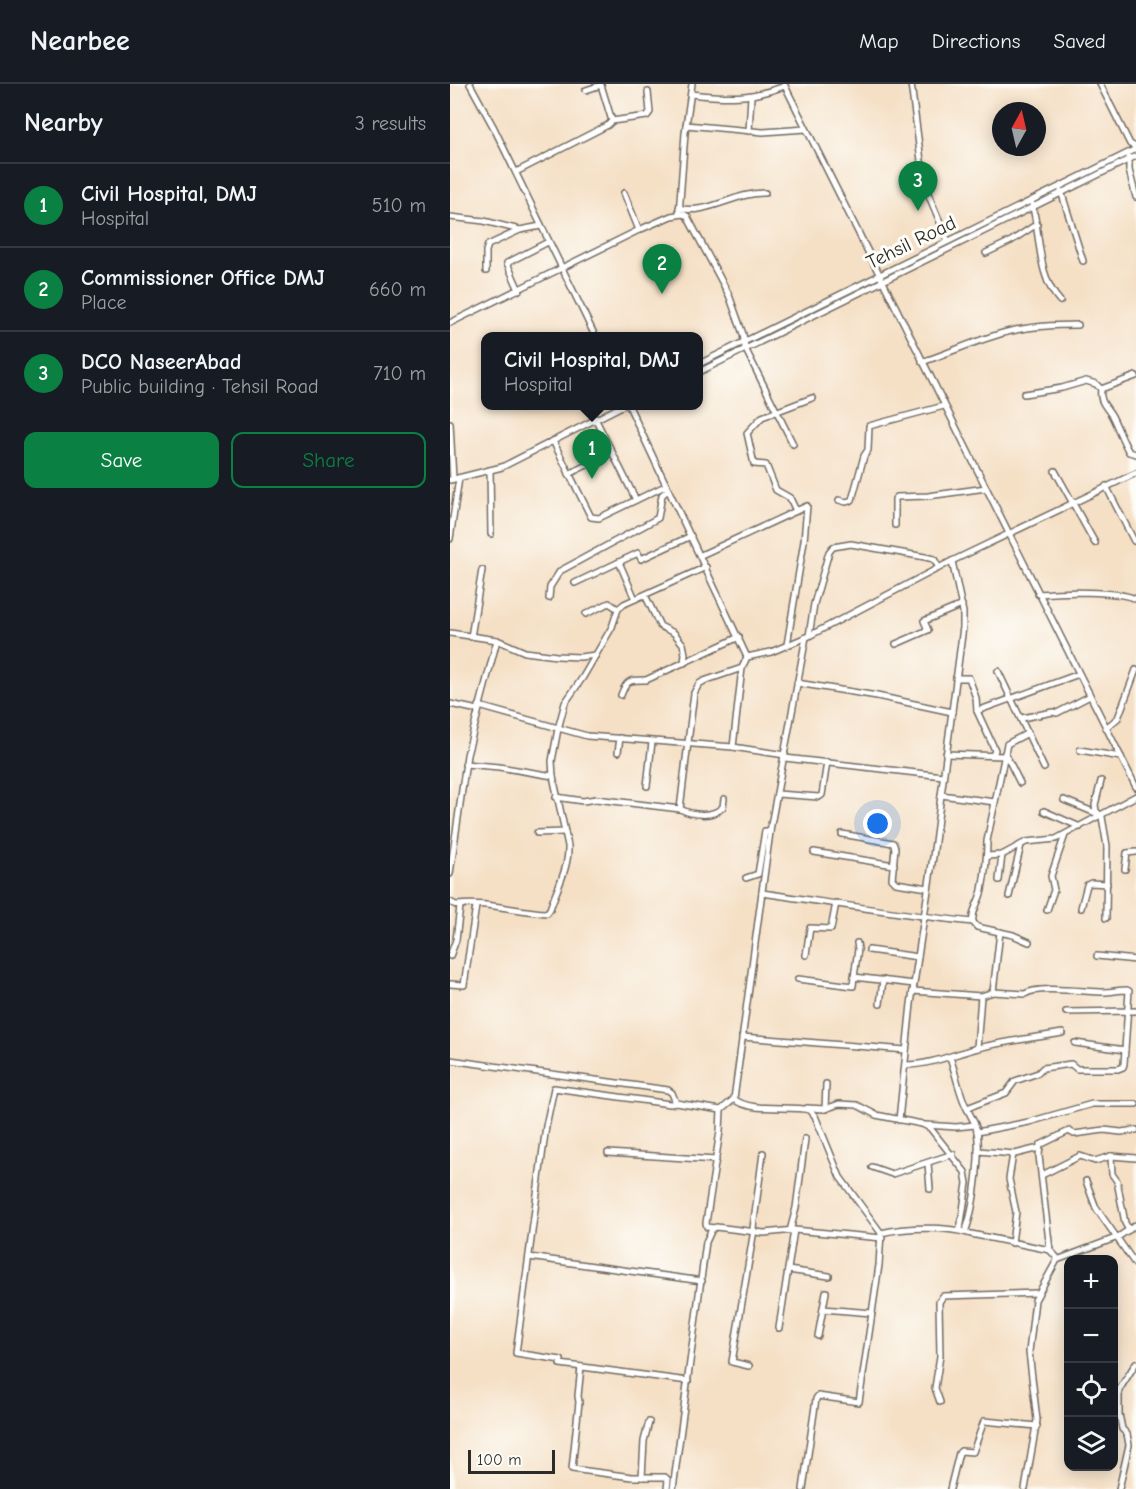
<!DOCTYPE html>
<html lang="en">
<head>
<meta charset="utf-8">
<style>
	:root { --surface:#171b24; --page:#20242c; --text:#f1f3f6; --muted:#9ea1a6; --line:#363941; --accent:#0b8043 }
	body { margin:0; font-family:"Comic Neue",sans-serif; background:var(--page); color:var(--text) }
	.controls { position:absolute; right:18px; bottom:18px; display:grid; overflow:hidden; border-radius:12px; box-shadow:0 3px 15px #0003 }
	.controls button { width:54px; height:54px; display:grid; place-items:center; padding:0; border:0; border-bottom:2px solid var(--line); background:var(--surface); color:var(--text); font:30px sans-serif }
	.compass { position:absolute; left:542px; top:18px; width:54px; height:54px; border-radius:50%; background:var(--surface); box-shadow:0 3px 15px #0003; rotate:8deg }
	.scale { position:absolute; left:18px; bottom:15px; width:87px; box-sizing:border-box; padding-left:6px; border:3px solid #2b2b2b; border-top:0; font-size:16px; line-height:21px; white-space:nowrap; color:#2b2b2b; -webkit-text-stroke:4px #fdfcf7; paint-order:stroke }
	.you { position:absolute; left:428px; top:740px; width:21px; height:21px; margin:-15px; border:4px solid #fff; border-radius:50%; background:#1a73e8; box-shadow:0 0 0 9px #1a73e833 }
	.badge { display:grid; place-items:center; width:39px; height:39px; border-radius:50%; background:var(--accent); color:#fff; font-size:20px; font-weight:700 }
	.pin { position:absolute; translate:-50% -50px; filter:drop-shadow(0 2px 3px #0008) }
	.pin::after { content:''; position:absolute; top:32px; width:21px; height:18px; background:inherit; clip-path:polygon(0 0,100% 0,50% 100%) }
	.popup { position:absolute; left:31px; top:248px; width:222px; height:78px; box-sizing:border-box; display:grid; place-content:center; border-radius:12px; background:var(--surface); filter:drop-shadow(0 2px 4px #0005); font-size:20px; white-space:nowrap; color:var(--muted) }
	.popup b { font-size:22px; color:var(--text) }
	.popup::after { content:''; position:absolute; left:50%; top:100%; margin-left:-12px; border:12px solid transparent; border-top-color:var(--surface) }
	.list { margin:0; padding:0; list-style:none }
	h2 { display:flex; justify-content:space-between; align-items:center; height:78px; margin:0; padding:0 24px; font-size:26px }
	h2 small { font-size:20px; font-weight:400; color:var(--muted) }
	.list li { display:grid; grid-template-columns:39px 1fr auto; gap:18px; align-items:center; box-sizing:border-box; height:84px; padding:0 24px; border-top:2px solid var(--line) }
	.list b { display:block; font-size:22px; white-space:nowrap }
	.list p { margin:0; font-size:20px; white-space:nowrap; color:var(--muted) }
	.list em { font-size:20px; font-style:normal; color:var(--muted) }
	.actions { display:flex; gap:12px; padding:18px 24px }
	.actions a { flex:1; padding:14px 0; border:2px solid var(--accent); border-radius:12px; text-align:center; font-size:21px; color:var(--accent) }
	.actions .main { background:var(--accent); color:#fff }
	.icon { flex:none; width:33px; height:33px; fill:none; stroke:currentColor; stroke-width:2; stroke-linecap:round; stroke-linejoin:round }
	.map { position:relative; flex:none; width:686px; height:1405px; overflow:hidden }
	header { display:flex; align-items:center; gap:36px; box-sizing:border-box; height:84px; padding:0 30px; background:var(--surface); border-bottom:2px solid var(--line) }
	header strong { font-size:28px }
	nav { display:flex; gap:33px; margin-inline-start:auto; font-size:21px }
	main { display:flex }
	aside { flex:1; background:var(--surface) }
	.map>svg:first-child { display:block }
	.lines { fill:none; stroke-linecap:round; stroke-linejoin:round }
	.minor-casing { stroke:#726a61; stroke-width:8 }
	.minor { stroke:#fff; stroke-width:5 }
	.labels { text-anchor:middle; stroke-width:6; stroke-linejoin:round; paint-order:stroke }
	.street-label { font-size:20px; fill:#2b2b2b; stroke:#fdfcf7 }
</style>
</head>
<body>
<header>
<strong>Nearbee</strong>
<nav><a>Map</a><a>Directions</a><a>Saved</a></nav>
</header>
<main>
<aside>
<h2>Nearby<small>3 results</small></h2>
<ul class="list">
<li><span class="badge">1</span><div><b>Civil Hospital, DMJ</b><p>Hospital</p></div><em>510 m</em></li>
<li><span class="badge">2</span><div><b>Commissioner Office DMJ</b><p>Place</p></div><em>660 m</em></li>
<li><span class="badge">3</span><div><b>DCO NaseerAbad</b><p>Public building · Tehsil Road</p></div><em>710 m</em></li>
</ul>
<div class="actions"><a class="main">Save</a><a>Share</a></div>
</aside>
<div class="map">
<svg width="686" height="1405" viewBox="0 0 686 1405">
	<rect width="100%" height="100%" fill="#fdfcf7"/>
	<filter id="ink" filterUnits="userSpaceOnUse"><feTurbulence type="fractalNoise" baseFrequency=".0167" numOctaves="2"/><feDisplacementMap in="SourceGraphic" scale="12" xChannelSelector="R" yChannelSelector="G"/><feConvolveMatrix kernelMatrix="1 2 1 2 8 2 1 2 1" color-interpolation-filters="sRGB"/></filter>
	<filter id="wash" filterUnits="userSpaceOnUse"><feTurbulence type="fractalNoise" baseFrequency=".008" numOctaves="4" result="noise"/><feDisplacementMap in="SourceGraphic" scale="24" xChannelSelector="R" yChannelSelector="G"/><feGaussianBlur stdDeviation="1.35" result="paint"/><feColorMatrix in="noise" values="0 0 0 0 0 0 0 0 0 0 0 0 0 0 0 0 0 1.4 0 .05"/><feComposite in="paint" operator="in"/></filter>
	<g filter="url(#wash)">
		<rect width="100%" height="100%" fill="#f5e0c6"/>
	</g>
	<g filter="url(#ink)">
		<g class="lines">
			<defs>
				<g id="minor">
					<path d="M20 0 44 44 145 252"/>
					<path d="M334 0 686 703"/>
					<path d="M461 0 474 100 498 157"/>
					<path d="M650 0 680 60 686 63"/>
					<path d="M136 6 151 1 162 37"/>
					<path d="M241 10C277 14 300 15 335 2"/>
					<path d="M236 41 313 48 356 45"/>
					<path d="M299 47 301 12"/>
					<path d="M679 73V86L686 113"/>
					<path d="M66 88 158 41 162 37 197 32 200 28 198 8"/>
					<path d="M611 107 633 177"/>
					<path d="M174 109 189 146"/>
					<path d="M582 120C591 151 587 193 610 217"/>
					<path d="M229 124C255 132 286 108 315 109"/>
					<path d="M229 130 235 49 242 0"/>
					<path d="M0 133 34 137 70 146"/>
					<path d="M536 169 561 157 587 140"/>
					<path d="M36 187V167L38 161 70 146 91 142"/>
					<path d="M69 206 57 179 98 158"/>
					<path d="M0 239 189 146 221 132 233 130 237 132 279 211 293 250 295 264 343 360"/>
					<path d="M472 278C502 268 531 254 561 247 583 242 606 241 628 241"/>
					<path d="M249 280 686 65"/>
					<path d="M249 288 686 72"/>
					<path d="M686 292 651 305C649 318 656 322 662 332 668 344 672 356 679 368L686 370"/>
					<path d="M574 310 612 304 636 297 646 300 651 305"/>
					<path d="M179 322 297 573"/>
					<path d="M145 334 186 416"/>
					<path d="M0 339 3 395"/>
					<path d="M103 357 141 433 149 434 217 401"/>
					<path d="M40 386 41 450"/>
					<path d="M605 387 645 459"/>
					<path d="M119 390 162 368"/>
					<path d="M0 396 52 383 172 322"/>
					<path d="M656 402 684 457"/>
					<path d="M389 416 396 418 402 416 414 372 418 366 419 342 494 322"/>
					<path d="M346 427 340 414 326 406 316 381 304 380 297 349 312 333 362 314"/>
					<path d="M445 441V415L447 413 478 412 536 404"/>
					<path d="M0 455 9 394"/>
					<path d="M251 471 357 422 354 457 337 561"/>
					<path d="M169 478 185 515"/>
					<path d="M125 499 188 469 191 475 241 452"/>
					<path d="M588 510C611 508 666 506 686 515"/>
					<path d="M195 511 210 542 224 549 233 560 235 570 234 579"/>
					<path d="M99 514 100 503 110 487 208 434 212 411 219 405"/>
					<path d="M136 530 159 519 168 525"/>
					<path d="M0 549 47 556 75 568 107 572 130 573 146 571"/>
					<path d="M359 552 364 520 379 468 383 463 401 460 475 473 484 475 489 484"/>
					<path d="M21 553 32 486"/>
					<path d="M446 560 478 546 474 537 512 521"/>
					<path d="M548 587 594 684"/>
					<path d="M506 594H519L526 614 527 627 545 666 543 671"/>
					<path d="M347 599 427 612 502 628"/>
					<path d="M171 611C177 595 180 596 196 596L289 553"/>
					<path d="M0 620 28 626"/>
					<path d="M29 622 137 652 283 663 335 671"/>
					<path d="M527 627 629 590"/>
					<path d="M572 634 603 628 607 629 640 612"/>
					<path d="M656 644 668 634 686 586"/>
					<path d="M283 663 292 584 297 573 321 568 359 552 502 477 686 389"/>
					<path d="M630 666 671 673"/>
					<path d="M168 668 170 654"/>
					<path d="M555 669 570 699"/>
					<path d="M496 670 554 672"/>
					<path d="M335 674 493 692"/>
					<path d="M15 680 49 683 103 692"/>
					<path d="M651 697 645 721 646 727 652 733 657 762 656 834"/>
					<path d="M197 702 202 658"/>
					<path d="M327 710 369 713 372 711 377 678"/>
					<path d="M491 711 545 718"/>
					<path d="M106 713 133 717 146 715 230 725 244 609 249 600 254 597 292 584"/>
					<path d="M614 716 648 730"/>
					<path d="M230 725C242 731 263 734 273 723L274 715"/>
					<path d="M594 727 630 743"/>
					<path d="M87 749 115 748"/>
					<path d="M392 750 443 759 445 764 442 795 446 799 478 804"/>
					<path d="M364 768 444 781"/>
					<path d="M537 772 552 771 576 758 606 755 686 712"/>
					<path d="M675 785 677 769 686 768"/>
					<path d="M0 790 17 671 47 556"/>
					<path d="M296 794 308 790 315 747 320 748"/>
					<path d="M549 796 552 771"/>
					<path d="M312 809C382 819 453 831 523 838L527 843 563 851 579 858"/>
					<path d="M559 812 571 761"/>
					<path d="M0 818 10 823 6 856 0 872"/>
					<path d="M8 821C33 817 69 828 97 829L100 825C107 804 119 784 118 762L103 692 102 677 108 645 115 619 133 593 162 543 168 525 174 520 256 483"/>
					<path d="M631 824 637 801 641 799 657 800"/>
					<path d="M597 826 604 806 601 792 615 751"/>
					<path d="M523 838C521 827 530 817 532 806 535 790 537 774 537 757L557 660 578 649"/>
					<path d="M419 866 468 873"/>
					<path d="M356 871 360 844 381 845 386 819"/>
					<path d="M647 872 686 876"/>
					<path d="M404 893 408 865 407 859"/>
					<path d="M348 895 403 902 404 893 464 900"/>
					<path d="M0 900 14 901 26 822"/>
					<path d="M463 907 531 912 543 908 550 848"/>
					<path d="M430 920 433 896"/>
					<path d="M616 928 686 927"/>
					<path d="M292 953 456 966"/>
					<path d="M625 959 675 966"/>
					<path d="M527 964 531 912"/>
					<path d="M500 973C505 988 508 1003 514 1018 518 1028 525 1037 527 1047 531 1070 524 1127 515 1148"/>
					<path d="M0 976 218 1006 222 1009 226 1019 271 1026 284 1015 321 741 356 553"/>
					<path d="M455 981C481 981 504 970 528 964 556 957 584 954 612 949"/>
					<path d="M284 1015C300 1029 339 1021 360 1026L365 1032 390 1093 431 1149 429 1181 409 1318 368 1312 366 1315 353 1405"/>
					<path d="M226 1019 220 1020 104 1004 96 1042 66 1269 111 1276 110 1280 238 1297"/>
					<path d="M357 1024 375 1025 389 1020 407 1021 426 1031 472 1040 480 1044 515 1088 517 1099 510 1146"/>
					<path d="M517 1024 556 1009 565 997 588 989 593 984 621 980 627 985H668L673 983 674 980 679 907 677 906C669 906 661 908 654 908 636 908 587 901 575 910L543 908"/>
					<path d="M375 1025 376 1000"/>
					<path d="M449 1036 461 920 483 773 513 543V528L502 477"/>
					<path d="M476 1041 506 1043 525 1041"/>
					<path d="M527 1048 579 1038 642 1020H686"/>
					<path d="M528 1067 565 1070 589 1064"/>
					<path d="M158 1069 266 1076"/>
					<path d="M661 1072 662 1090 667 1097 675 1139 679 1146"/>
					<path d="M478 1079 480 1105"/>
					<path d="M422 1083 442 1090 503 1070"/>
					<path d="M592 1091 630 1072 645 1077 661 1072 686 1074"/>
					<path d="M636 1097 646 1124 686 1181"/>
					<path d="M264 1144 257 1143 256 1139 270 1047 271 1026"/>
					<path d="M340 1147 346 1124 355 1055"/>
					<path d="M431 1149C455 1143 498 1142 521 1150L600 1166"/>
					<path d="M562 1159 566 1128 559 1095 563 1070"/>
					<path d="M79 1173 252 1197"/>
					<path d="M608 1175 600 1166 589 1072 590 1061 619 1047 624 1050 654 1046 671 1048 686 1046"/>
					<path d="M338 1186 379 1192"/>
					<path d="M373 1225 422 1229"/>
					<path d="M329 1244 344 1146"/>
					<path d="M368 1252 376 1208"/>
					<path d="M299 1282 282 1278 304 1146 303 1144 313 1069"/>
					<path d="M131 1283 128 1312 129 1318 122 1385 182 1393H215L218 1396 217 1405"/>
					<path d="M490 1318 485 1304 490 1272 489 1218 493 1212 588 1209"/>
					<path d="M192 1393 194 1357 199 1338"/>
					<path d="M223 1405 256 1158 262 1145 266 1143 314 1149 344 1146 432 1154"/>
					<path d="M500 1405 509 1369 511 1367 523 1368 534 1337 587 1342"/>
					<path d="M575 1405 587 1336 579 1268 585 1216 607 1176 668 1153 686 1141"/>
					<path d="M669 1405 679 1361 677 1350 672 1345 669 1330V1306L686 1279"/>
				</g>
			</defs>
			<use href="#minor" class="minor-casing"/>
			<use href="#minor" class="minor"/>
		</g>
	</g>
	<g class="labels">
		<g class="street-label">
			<text transform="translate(461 158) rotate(-26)" y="7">Tehsil Road</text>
		</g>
	</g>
</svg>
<div class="controls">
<button>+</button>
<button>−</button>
<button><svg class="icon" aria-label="locate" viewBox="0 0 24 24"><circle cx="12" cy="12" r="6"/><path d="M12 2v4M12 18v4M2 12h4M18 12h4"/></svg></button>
<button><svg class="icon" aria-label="layers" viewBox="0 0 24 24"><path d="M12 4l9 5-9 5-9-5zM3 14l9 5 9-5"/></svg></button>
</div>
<svg class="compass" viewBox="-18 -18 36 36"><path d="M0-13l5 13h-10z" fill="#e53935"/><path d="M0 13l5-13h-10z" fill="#9ea1a6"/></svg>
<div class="scale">100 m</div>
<div class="you"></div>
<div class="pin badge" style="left:142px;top:395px">1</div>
<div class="popup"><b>Civil Hospital, DMJ</b>Hospital</div>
<div class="pin badge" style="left:212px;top:210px">2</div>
<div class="pin badge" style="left:468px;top:127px">3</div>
</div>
</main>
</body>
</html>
